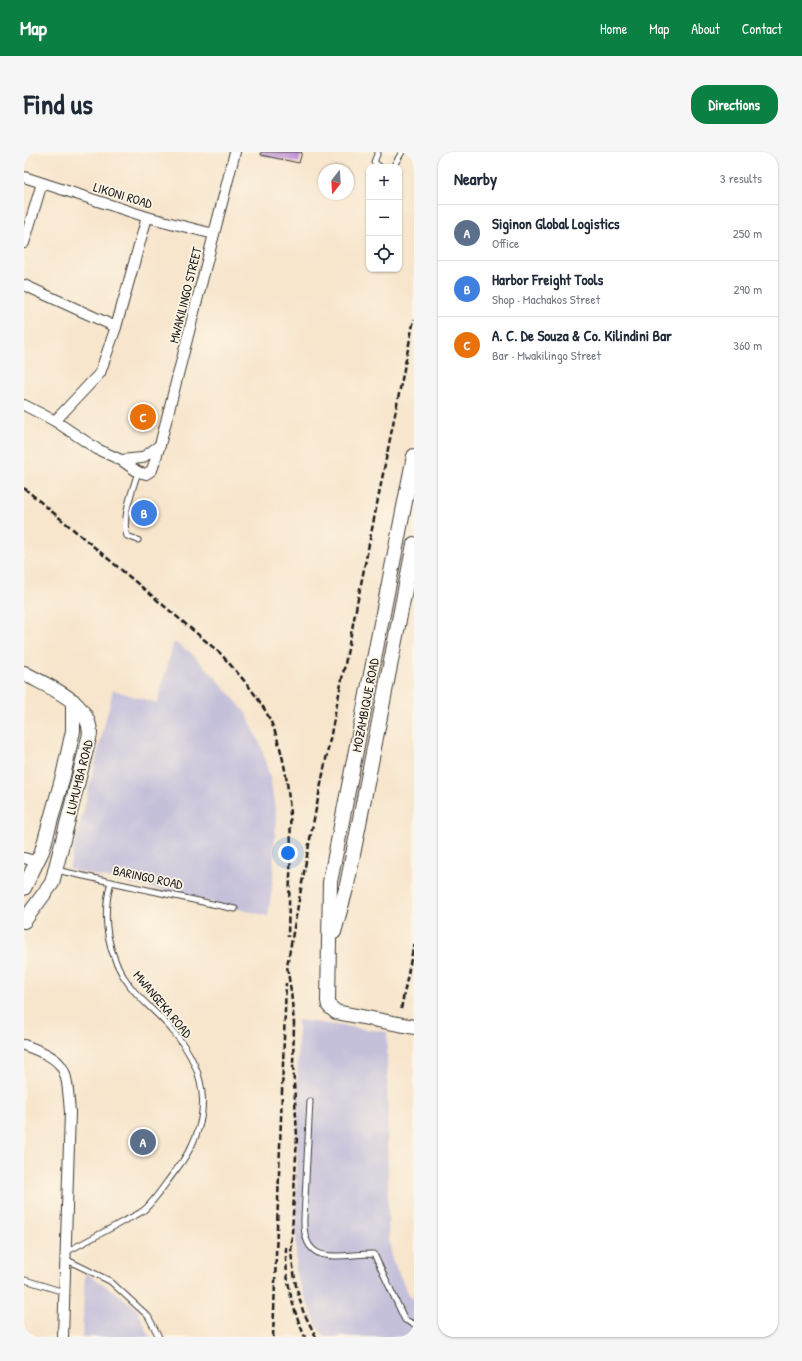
<!DOCTYPE html>
<html lang="en">
<head>
<meta charset="utf-8">
<style>
	:root { --surface:#fff; --page:#f6f6f7; --text:#1f2937; --muted:#747a83; --line:#e0e1e3; --accent:#0b8043 }
	body { margin:0; font-family:"Patrick Hand",sans-serif; background:var(--page); color:var(--text) }
	.controls { position:absolute; right:12px; top:12px; display:grid; overflow:hidden; border-radius:8px; box-shadow:0 1px 3px #0004 }
	.controls button { width:36px; height:36px; display:grid; place-items:center; padding:0; border:0; border-bottom:1px solid var(--line); background:var(--surface); color:var(--text); font:20px sans-serif }
	.compass { position:absolute; left:294px; top:12px; width:36px; height:36px; border-radius:50%; background:var(--surface); box-shadow:0 1px 3px #0004; rotate:197deg }
	.you { position:absolute; left:264px; top:701px; width:14px; height:14px; margin:-10px; border:3px solid #fff; border-radius:50%; background:#1a73e8; box-shadow:0 0 0 6px #1a73e833 }
	.badge { display:grid; place-items:center; width:26px; height:26px; border-radius:50%; background:var(--accent); color:#fff; font-size:13px; font-weight:700 }
	.pin { position:absolute; translate:-50% -50%; border:2px solid #fff; box-shadow:0 1px 4px #0006 }
	.list { margin:0; padding:0; list-style:none }
	h2 { display:flex; justify-content:space-between; align-items:center; height:52px; margin:0; padding:0 16px; font-size:17px }
	h2 small { font-size:13px; font-weight:400; color:var(--muted) }
	.list li { display:grid; grid-template-columns:26px 1fr auto; gap:12px; align-items:center; box-sizing:border-box; height:56px; padding:0 16px; border-top:1px solid var(--line) }
	.list b { display:block; font-size:15px; white-space:nowrap }
	.list p { margin:0; font-size:13px; white-space:nowrap; color:var(--muted) }
	.list em { font-size:13px; font-style:normal; color:var(--muted) }
	.icon { flex:none; width:22px; height:22px; fill:none; stroke:currentColor; stroke-width:2; stroke-linecap:round; stroke-linejoin:round }
	.map { position:relative; flex:none; width:390px; height:1185px; overflow:hidden; border-radius:16px }
	header { display:flex; align-items:center; gap:24px; box-sizing:border-box; height:56px; padding:0 20px; background:var(--accent); color:#fff }
	header strong { font-size:19px }
	nav { display:flex; gap:22px; margin-inline-start:auto; font-size:14px }
	.intro { display:flex; align-items:center; justify-content:space-between; box-sizing:border-box; height:96px; padding:0 24px }
	h1 { margin:0; font-size:28px }
	.button { padding:10px 18px; border-radius:16px; background:var(--accent); color:#fff; font-size:14px; font-weight:700 }
	main { display:flex; gap:24px; padding:0 24px }
	aside { flex:1; background:var(--surface); border-radius:16px; box-shadow:0 1px 3px #0004 }
	.map>svg:first-child { display:block }
	.industrial { fill:#c5c0da }
	.building { fill:#c091d6 }
	.lines { fill:none; stroke-linecap:round; stroke-linejoin:round }
	.lane-casing { stroke:#3d3a36; stroke-width:7 }
	.street-casing { stroke:#3d3a36; stroke-width:12 }
	.secondary-casing { stroke:#3d3a36; stroke-width:16 }
	.lane { stroke:#fff; stroke-width:5 }
	.street { stroke:#fff; stroke-width:10 }
	.secondary { stroke:#fff; stroke-width:14 }
	.rail { stroke:#1c1c1c; stroke-width:2.5; stroke-dasharray:6 3; stroke-linecap:butt }
	.labels { text-anchor:middle; stroke-width:3.5; stroke-linejoin:round; paint-order:stroke }
	.street-label { font-size:13px; fill:#1c1c1c; stroke:#fcf5e5 }
</style>
</head>
<body>
<header>
<strong>Map</strong>
<nav><a>Home</a><a>Map</a><a>About</a><a>Contact</a></nav>
</header>
<div class="intro"><h1>Find us</h1><a class="button">Directions</a></div>
<main>
<div class="map">
<svg width="390" height="1185" viewBox="0 0 390 1185">
	<rect width="100%" height="100%" fill="#fcf5e5"/>
	<filter id="ink" filterUnits="userSpaceOnUse"><feTurbulence type="fractalNoise" baseFrequency=".025" numOctaves="2"/><feDisplacementMap in="SourceGraphic" scale="8" xChannelSelector="R" yChannelSelector="G"/><feConvolveMatrix kernelMatrix="1 2 1 2 8 2 1 2 1" color-interpolation-filters="sRGB"/></filter>
	<filter id="wash" filterUnits="userSpaceOnUse"><feTurbulence type="fractalNoise" baseFrequency=".012" numOctaves="4" result="noise"/><feDisplacementMap in="SourceGraphic" scale="16" xChannelSelector="R" yChannelSelector="G"/><feGaussianBlur stdDeviation="0.9" result="paint"/><feColorMatrix in="noise" values="0 0 0 0 0 0 0 0 0 0 0 0 0 0 0 0 0 1.4 0 .05"/><feComposite in="paint" operator="in"/></filter>
	<g filter="url(#wash)">
		<rect width="100%" height="100%" fill="#f7e5cc"/>
		<g class="industrial">
			<path d="M150 490 167 501 194 528 222 561 237 594 246 625 252 663 249 727 244 764 45 717 89 538 133 551Z"/>
			<path d="M274 868 363 880 364 1077 368 1107 384 1141 390 1148V1170L387 1185H301L294 1176 272 1123Z"/>
			<path d="M61 1120 111 1154 126 1185H58Z"/>
		</g>
		<g id="blocks">
			<path class="building" d="M237 0H278L275 11 237 3Z"/>
		</g>
	</g>
	<g filter="url(#ink)">
		<use href="#blocks" fill-opacity="0" stroke="#3d3a36" stroke-width="1"/>
		<g class="lines">
			<defs>
				<g id="lane">
					<path d="M354 0 350 10 356 15"/>
					<path d="M369 15 378 0"/>
					<path d="M114 320C109 336 97 368 103 384L114 388"/>
					<path d="M32 718 211 757"/>
					<path d="M286 949 280 1066C278 1117 315 1102 350 1102L381 1168 390 1172"/>
					<path d="M42 1100C61 1090 80 1080 98 1070 105 1066 114 1063 120 1058 130 1050 143 1029 152 1018 189 971 187 923 148 878 135 862 118 850 106 834 83 804 77 765 87 730"/>
					<path d="M41 1107 86 1129 124 1164 135 1185"/>
					<path d="M1 1128 40 1140"/>
				</g>
				<g id="street">
					<path d="M0 25 123 65 190 82"/>
					<path d="M0 91 18 31"/>
					<path d="M0 133 92 175 76 221 31 269"/>
					<path d="M92 175 123 65"/>
					<path d="M0 253 31 269 73 297 97 308 114 320 122 322 128 318 136 293 211 0"/>
					<path d="M97 308 118 306 136 293"/>
					<path d="M0 706 14 710"/>
					<path d="M0 893C44 909 42 915 46 960L39 1185"/>
				</g>
				<g id="secondary">
					<path d="M390 304 306 730 304 849 305 854 312 860 390 875"/>
					<path d="M0 521C24 535 66 549 66 582L28 731 0 769"/>
					<path d="M0 736 18 699 39 624 49 579V549"/>
					<path d="M310 780 323 733 390 392"/>
				</g>
			</defs>
			<use href="#lane" class="lane-casing"/>
			<use href="#street" class="street-casing"/>
			<use href="#secondary" class="secondary-casing"/>
			<use href="#lane" class="lane"/>
			<use href="#street" class="street"/>
			<use href="#secondary" class="secondary"/>
			<g class="rail">
				<path d="M0 336 196 501C218 526 242 551 252 583 274 648 265 719 264 785"/>
				<path d="M377 857 390 792"/>
				<path d="M262 1095C261 1127 268 1156 281 1185"/>
				<path d="M249 1185 262 831"/>
				<path d="M292 1185 279 1159 272 1134 267 1101 273 984 269 913 270 871 267 839 263 814 286 687 390 167"/>
			</g>
		</g>
	</g>
	<g class="labels">
		<g class="street-label">
			<text transform="translate(99 43) rotate(17)" y="5">LIKONI ROAD</text>
			<text transform="translate(161 143) rotate(-76)" y="5">MWAKILINGO STREET</text>
			<text transform="translate(341 553) rotate(-79)" y="5">MOZAMBIQUE ROAD</text>
			<text transform="translate(55 625) rotate(-76)" y="5">LUMUMBA ROAD</text>
			<text transform="translate(124 725) rotate(12)" y="5">BARINGO ROAD</text>
			<text transform="translate(139 852) rotate(50)" y="5">MWANGEKA ROAD</text>
		</g>
	</g>
</svg>
<div class="controls">
<button>+</button>
<button>−</button>
<button><svg class="icon" aria-label="locate" viewBox="0 0 24 24"><circle cx="12" cy="12" r="6"/><path d="M12 2v4M12 18v4M2 12h4M18 12h4"/></svg></button>
</div>
<svg class="compass" viewBox="-18 -18 36 36"><path d="M0-13l5 13h-10z" fill="#e53935"/><path d="M0 13l5-13h-10z" fill="#747a83"/></svg>
<div class="you"></div>
<div class="pin badge" style="left:119px;top:990px;background:#5c6f8a">A</div>
<div class="pin badge" style="left:120px;top:361px;background:#3f7fe0">B</div>
<div class="pin badge" style="left:119px;top:265px;background:#e8710a">C</div>
</div>
<aside>
<h2>Nearby<small>3 results</small></h2>
<ul class="list">
<li><span class="badge" style="background:#5c6f8a">A</span><div><b>Siginon Global Logistics</b><p>Office</p></div><em>250 m</em></li>
<li><span class="badge" style="background:#3f7fe0">B</span><div><b>Harbor Freight Tools</b><p>Shop · Machakos Street</p></div><em>290 m</em></li>
<li><span class="badge" style="background:#e8710a">C</span><div><b>A. C. De Souza &amp; Co. Kilindini Bar</b><p>Bar · Mwakilingo Street</p></div><em>360 m</em></li>
</ul>
</aside>
</main>
</body>
</html>
